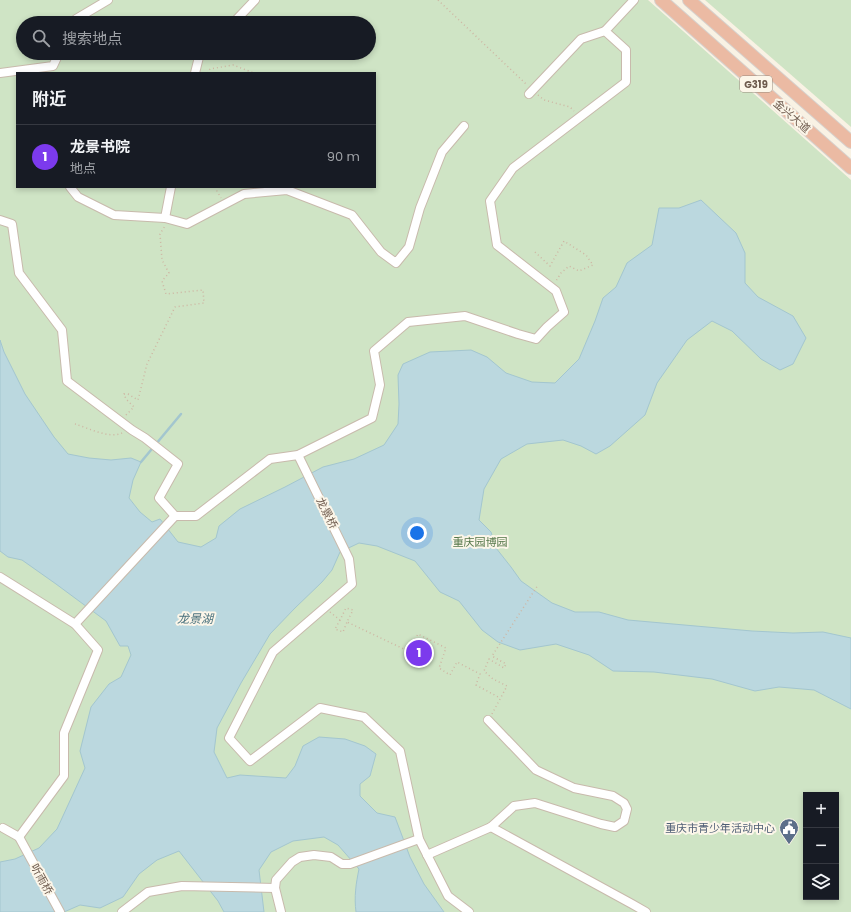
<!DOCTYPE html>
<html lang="zh">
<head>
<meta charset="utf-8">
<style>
	:root { --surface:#171b24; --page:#242831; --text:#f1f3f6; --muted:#9ea1a6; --line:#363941; --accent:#7c3aed }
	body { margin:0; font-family:Poppins,"Noto Sans SC",sans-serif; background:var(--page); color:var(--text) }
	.controls { position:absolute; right:12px; bottom:12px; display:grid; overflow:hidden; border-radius:0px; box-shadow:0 2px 6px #0003 }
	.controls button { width:36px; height:36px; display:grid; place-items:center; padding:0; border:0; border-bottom:1px solid var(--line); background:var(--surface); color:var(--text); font:20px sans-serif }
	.you { position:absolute; left:417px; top:533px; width:14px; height:14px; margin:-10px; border:3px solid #fff; border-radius:50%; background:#1a73e8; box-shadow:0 0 0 6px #1a73e833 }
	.badge { display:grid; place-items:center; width:26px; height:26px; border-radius:50%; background:var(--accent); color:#fff; font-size:13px; font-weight:700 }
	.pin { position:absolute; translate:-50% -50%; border:2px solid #fff; box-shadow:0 1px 4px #0006 }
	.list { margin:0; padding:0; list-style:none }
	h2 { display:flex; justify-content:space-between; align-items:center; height:52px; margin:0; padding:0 16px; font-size:17px }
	h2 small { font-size:13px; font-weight:400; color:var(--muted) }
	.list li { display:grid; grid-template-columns:26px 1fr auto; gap:12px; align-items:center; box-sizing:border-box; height:64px; padding:0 16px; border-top:1px solid var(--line) }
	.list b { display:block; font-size:15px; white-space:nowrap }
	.list p { margin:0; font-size:13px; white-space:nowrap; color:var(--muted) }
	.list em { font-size:13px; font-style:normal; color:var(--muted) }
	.icon { flex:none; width:22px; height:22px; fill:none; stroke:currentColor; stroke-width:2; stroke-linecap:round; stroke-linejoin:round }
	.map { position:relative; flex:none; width:851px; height:912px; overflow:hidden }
	.search { position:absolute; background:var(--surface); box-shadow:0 2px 6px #0003; left:16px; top:16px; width:360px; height:44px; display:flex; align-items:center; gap:10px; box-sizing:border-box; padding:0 14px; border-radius:22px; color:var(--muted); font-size:15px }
	.panel { position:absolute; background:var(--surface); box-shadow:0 2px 6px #0003; left:16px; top:72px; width:360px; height:116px; border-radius:0px }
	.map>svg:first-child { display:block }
	.green { fill:#cfe4c5; fill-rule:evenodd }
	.water { fill:#bbd8df; stroke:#a3c6cf }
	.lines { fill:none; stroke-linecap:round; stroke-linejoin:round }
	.stream { stroke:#a3c6cf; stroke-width:2.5 }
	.minor-casing { stroke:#c8baac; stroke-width:10 }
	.highway-casing { stroke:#d6d1cd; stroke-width:14 }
	.path { stroke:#ceb6a3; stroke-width:1.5; stroke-dasharray:1 3; stroke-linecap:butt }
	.minor { stroke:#fff; stroke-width:8 }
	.highway { stroke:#ebbaa3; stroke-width:12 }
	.labels { text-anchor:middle; stroke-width:4; stroke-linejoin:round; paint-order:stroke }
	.shield { fill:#fcf6e9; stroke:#98897c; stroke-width:1 }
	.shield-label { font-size:10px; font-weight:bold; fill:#6d5a4d }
	.street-label { font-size:11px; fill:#6d5a4d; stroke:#fcf6e9 }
	.park-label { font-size:11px; fill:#54774a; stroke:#fcf6e9 }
	.service-label { font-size:11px; fill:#4e5e75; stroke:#fcf6e9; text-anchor:end }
	.water-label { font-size:12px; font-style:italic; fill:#4a727e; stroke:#fcf6e9 }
</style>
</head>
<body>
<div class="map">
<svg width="851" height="912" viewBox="0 0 851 912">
	<rect width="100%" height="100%" fill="#f9f2e4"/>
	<g class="green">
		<path d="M0 0H648L851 180V912H0ZM23 23H369V53H23ZM17 73H375V187H17ZM806 795H836V897H806Z"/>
		<path d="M705 0H851V127Z"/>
	</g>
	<path class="water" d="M701 200 736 233 745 253V283L758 297 793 316 806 338 793 364 780 370 761 359 732 331 712 321 687 340 657 383 645 415 610 446 596 454 581 446 563 440 527 444 501 459 484 489 479 520 491 532 496 548 511 567 521 581 552 603 575 612H599L628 620 752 631 793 633 823 632 851 638V709L814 690 779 687 755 691 712 679 654 672 613 671 589 655 556 644 520 650 498 642 482 630 459 601 440 592 415 561 377 546 359 543 340 552 332 570 322 582 295 608 270 634 241 683 217 728 214 752 227 778 240 775 286 778 295 766 303 746 319 737 345 739 365 746 376 754 370 776 360 784V796L377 813 395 817 410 857 424 884 444 912H356C354 897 356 883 359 869L338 845 324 837 293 841 271 852 259 870 264 912H224L218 901 179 851 157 860 139 874 123 897 100 908 80 905 64 912H0V862L15 859 39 848 57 829 85 768 80 751 91 707 109 684 121 677 131 655 128 646H120L106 621 56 584 22 560 8 557 0 551V340L4 352 25 394 54 437 68 454 89 458 111 460 131 458 141 462 133 480 129 498 140 512 152 522 160 519 178 542 201 547 216 538 219 526 240 509 285 487 323 467 354 459 384 445 398 424 399 404 398 375 403 364 430 352 471 350 487 357 506 373 532 382 555 383 579 359 595 321 603 298 616 287 627 263 652 245 659 208H679Z"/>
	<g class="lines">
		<path class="stream" d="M141 462 181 414"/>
		<defs>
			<g id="minor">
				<path d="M74 23 76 19 108 0"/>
				<path d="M232 23 236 20 255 0"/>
				<path d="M0 73 53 66 59 53"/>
				<path d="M195 73 200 53"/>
				<path d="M529 94 581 39 605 31"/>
				<path d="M70 187 78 197 114 215 165 218 187 224 244 194 287 190 352 215 381 252 396 263 409 247 420 208 442 152 464 126"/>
				<path d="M165 218 171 187"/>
				<path d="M0 220 12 224 19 273 62 330 67 381 132 430 145 438 178 464 159 498 175 516H196L270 459 298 455 372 418 380 385 374 351 408 322 465 316 518 334 536 339 547 327 564 312 556 291 497 245 490 201 513 168 626 82V50L605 31 634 0"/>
				<path d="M298 455 349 559 352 584 273 652 229 738 250 761 320 708 364 717 400 751 419 839 448 896 469 912"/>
				<path d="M0 577 75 624 98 650 64 733V776L19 837"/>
				<path d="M75 624 175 516"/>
				<path d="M491 827 632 904 646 912"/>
				<path d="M3 828 19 837 60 912"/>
				<path d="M427 855 491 827 514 806 535 803 601 824 615 827 624 821 627 809 624 803 613 796 574 788 536 770 488 720"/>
				<path d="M122 912 148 892 182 886 275 888"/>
				<path d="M281 912 275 888 276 880 292 862 300 857 314 855 331 857 342 864H350L419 839"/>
			</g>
			<g id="highway">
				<path d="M661 0 851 168"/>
				<path d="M689 0 851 142"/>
			</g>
		</defs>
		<use href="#minor" class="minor-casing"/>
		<use href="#highway" class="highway-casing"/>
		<g class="path">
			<path d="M438 0 527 85"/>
			<path d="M207 73 210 69 233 65 254 73"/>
			<path d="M538 95 544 100 570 107 574 111"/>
			<path d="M219 187 217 191 221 198"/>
			<path d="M535 252 550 266 564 241 586 255 593 265 579 271 569 266 561 273 556 281"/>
			<path d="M126 415 134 407 126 399 124 394H128L138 400 147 364 175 307 204 303 203 290 166 294 162 281 169 273 162 260 160 234 165 226"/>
			<path d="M75 424C88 428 109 439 122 433"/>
			<path d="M330 612 340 620 346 608 353 610 347 622 408 651 418 634 446 648 439 668 450 675 457 662 480 674 476 685 500 698"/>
			<path d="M340 620 335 629 343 632 347 622"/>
			<path d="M492 714 507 686 493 679 484 671 489 659 504 668 506 664 492 656 538 585"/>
		</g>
		<use href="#minor" class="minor"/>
		<use href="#highway" class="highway"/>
	</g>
	<defs>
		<symbol id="civic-pin" viewBox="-11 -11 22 30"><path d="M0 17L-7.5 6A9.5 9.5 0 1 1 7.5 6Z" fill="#5c6f8a" stroke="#fcf6e9"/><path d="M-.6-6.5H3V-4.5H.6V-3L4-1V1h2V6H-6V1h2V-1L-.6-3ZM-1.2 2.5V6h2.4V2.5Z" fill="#fff"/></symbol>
	</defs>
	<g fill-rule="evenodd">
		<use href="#civic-pin" x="778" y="817" width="22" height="30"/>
	</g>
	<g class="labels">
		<rect class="shield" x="740" y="76" width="32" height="16" rx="3"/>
		<g class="shield-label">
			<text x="756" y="88">G319</text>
		</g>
		<g class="street-label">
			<text transform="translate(792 116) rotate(41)" y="4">金兴大道</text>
			<text transform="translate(327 513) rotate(63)" y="4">龙景桥</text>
			<text transform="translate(42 879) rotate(61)" y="4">听雨桥</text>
		</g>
		<g class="park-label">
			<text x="480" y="546">重庆园博园</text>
		</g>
		<g class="service-label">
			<text x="775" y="832">重庆市青少年活动中心</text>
		</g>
		<g class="water-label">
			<text x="195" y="623">龙景湖</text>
		</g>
	</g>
</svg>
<div class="controls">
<button>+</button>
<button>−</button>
<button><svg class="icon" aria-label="layers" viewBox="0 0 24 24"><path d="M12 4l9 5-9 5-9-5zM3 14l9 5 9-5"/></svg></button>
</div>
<div class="you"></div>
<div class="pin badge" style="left:419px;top:653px">1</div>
<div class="search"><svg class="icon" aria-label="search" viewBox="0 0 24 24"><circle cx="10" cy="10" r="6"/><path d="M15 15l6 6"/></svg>搜索地点</div>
<section class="panel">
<h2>附近<small></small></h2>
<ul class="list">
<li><span class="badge">1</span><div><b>龙景书院</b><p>地点</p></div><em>90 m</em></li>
</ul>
</section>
</div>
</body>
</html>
